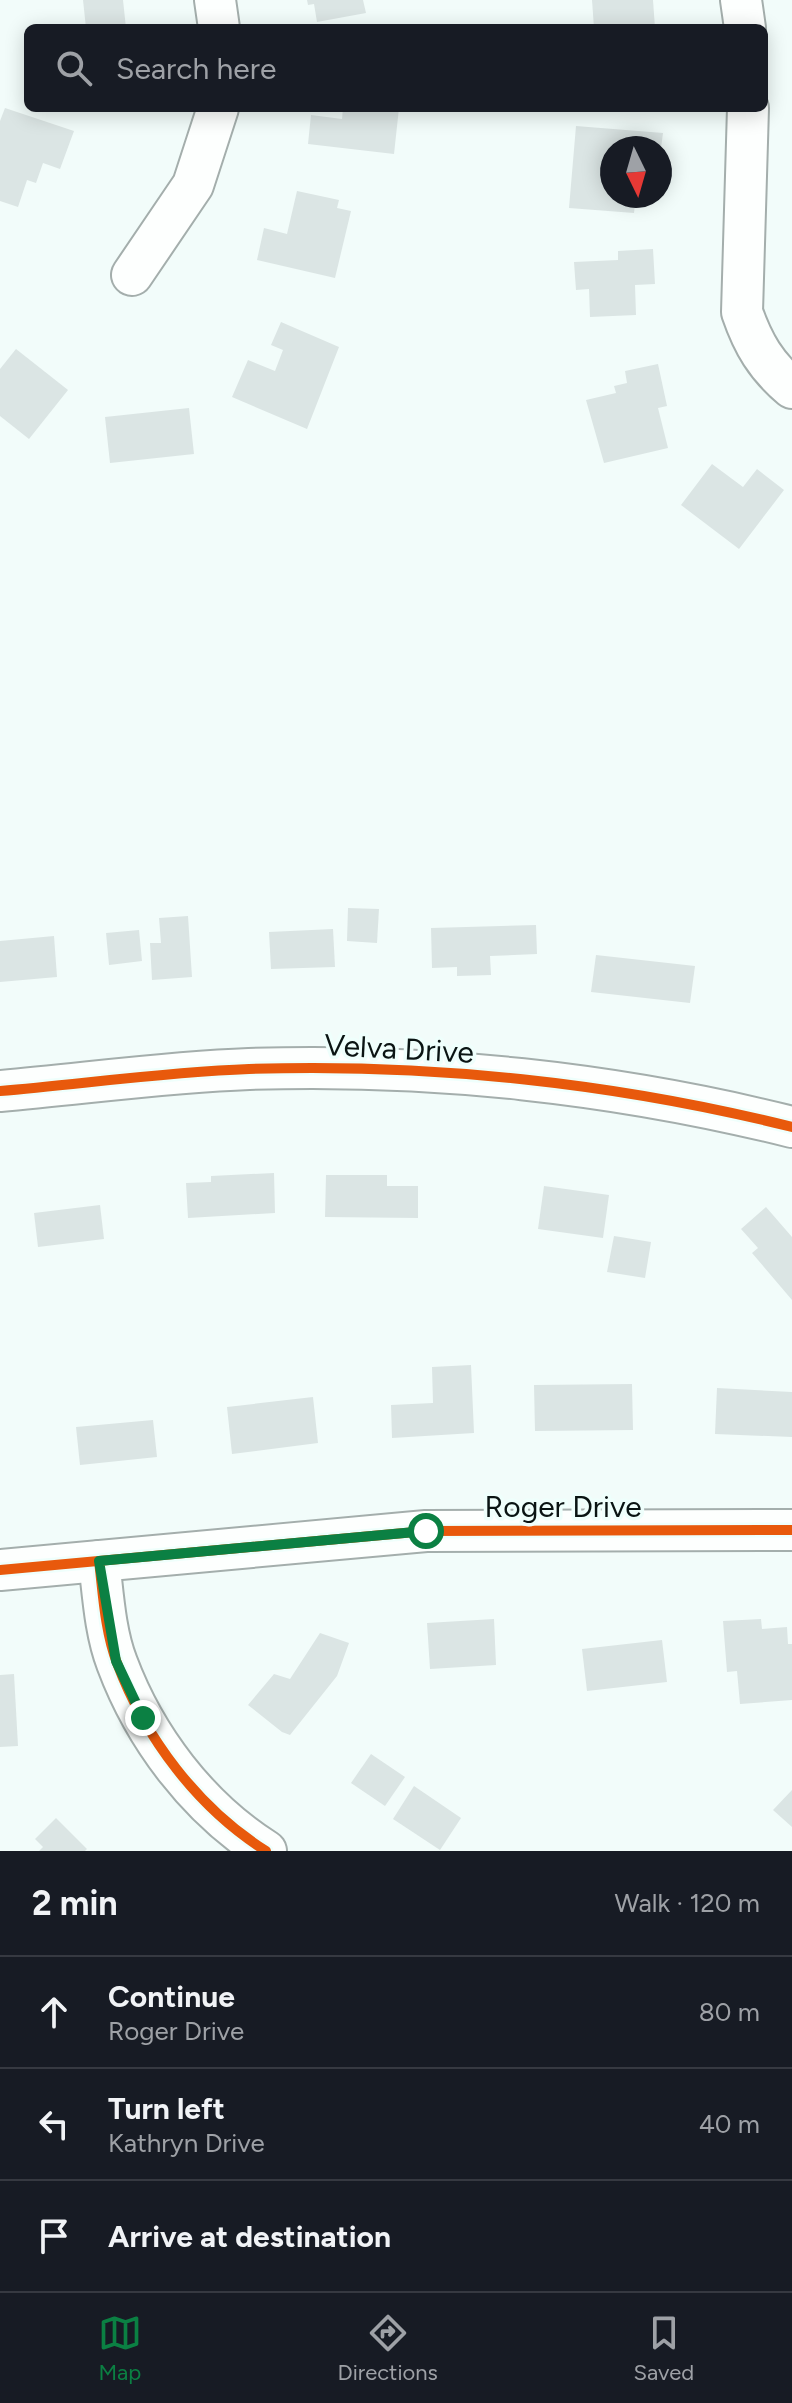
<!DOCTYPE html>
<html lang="en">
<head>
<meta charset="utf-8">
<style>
	:root { --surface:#171b24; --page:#242831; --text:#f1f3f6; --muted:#9ea1a6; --line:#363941; --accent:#0b8043 }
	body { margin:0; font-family:Figtree,sans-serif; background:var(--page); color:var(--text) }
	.compass { position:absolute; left:600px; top:136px; width:72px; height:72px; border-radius:50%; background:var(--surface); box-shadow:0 4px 20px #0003; rotate:175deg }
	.stop { position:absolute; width:24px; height:24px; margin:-18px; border:6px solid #0b8043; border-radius:50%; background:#fff }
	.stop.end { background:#0b8043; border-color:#fff; box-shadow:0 2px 8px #0008 }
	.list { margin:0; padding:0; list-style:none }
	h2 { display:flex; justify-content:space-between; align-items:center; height:104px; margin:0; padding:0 32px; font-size:34px }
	h2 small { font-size:26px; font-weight:400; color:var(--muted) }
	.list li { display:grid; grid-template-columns:52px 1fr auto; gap:24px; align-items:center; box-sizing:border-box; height:112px; padding:0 32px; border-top:2px solid var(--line) }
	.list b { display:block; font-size:30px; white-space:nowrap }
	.list p { margin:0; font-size:26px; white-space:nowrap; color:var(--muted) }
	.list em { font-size:26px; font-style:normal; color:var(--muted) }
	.icon { flex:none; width:44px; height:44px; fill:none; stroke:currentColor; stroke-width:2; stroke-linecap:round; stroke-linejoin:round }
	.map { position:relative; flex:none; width:792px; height:1851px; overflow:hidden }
	.search { position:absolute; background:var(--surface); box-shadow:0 4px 20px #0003; left:24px; right:24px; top:24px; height:88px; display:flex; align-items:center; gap:20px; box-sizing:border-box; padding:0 28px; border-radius:12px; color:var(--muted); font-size:30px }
	.sheet { height:440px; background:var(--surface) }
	nav { display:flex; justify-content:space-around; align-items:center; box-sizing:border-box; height:112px; border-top:2px solid var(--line); background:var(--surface); font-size:22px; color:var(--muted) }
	nav a { display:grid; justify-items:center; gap:4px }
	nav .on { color:var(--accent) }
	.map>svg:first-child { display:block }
	.building { fill:#dbe5e4 }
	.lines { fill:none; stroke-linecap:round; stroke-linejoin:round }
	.minor-casing { stroke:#a4aeac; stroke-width:44 }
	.minor { stroke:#fdfffe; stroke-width:40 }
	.cycleway-casing { stroke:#effffc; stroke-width:15 }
	.cycleway { stroke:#e8590c; stroke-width:10 }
	.route { stroke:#0b8043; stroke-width:10 }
	.labels { text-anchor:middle; stroke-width:7; stroke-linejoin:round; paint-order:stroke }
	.street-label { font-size:30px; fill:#0a1413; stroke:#effffc }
</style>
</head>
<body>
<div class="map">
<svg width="792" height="1851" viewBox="0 0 792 1851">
	<rect width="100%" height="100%" fill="#f2fcfa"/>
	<g class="building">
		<path d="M83 0H123L126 28H86Z"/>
		<path d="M307 0H363L366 13 317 22 314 4 308 5Z"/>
		<path d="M592 0H653L655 28H594Z"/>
		<path d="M5 108 74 131 60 169 43 163 36 183 27 180 18 207 0 201V121Z"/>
		<path d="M343 108H399L394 154 308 144 311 115 342 119Z"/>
		<path d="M576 126 663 133 661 148H612V196H636L634 213 569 208Z"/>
		<path d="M297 191 339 200 337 208 351 211 335 278 257 260 264 228 287 234Z"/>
		<path d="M653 249 655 284 635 285 636 315 590 317 589 289 576 290 574 262 618 260V251Z"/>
		<path d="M281 322 339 347 307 429 232 397 248 360 275 371 283 350 271 345Z"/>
		<path d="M16 349 68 390 29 439 0 416V369Z"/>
		<path d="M658 364 667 406 658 408 668 448 604 463 586 400 616 393 614 386 627 383 625 371Z"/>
		<path d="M189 408 194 454 110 463 105 417Z"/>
		<path d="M712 464 743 487 757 469 784 490 739 549 681 505Z"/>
		<path d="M348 908 379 909 377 943 347 941Z"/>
		<path d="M188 916 192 977 152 980 150 943H161L159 918Z"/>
		<path d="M536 925 537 954 490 956 491 975 457 976V967L432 968 431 928Z"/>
		<path d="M333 929 335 967 271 969 269 932Z"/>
		<path d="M139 930 142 961 109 965 106 933Z"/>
		<path d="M54 936 57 977 0 982V941Z"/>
		<path d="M596 955 695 966 690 1003 591 992Z"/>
		<path d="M274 1173 275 1213 188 1218 186 1183 211 1182V1176Z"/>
		<path d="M326 1175H387V1186H418V1218L325 1217Z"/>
		<path d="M544 1186 609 1195 603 1238 538 1229Z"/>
		<path d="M100 1205 104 1239 38 1247 34 1213Z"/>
		<path d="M766 1207 792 1237V1300L752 1253 758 1248 741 1229Z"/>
		<path d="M614 1236 651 1242 645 1278 607 1272Z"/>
		<path d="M471 1365 474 1433 392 1438 391 1405 433 1403 432 1367Z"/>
		<path d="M632 1384 633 1430 535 1431 534 1385Z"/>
		<path d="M717 1388 792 1392V1437L715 1434Z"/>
		<path d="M313 1397 318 1443 232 1454 227 1407Z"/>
		<path d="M153 1420 157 1457 80 1465 76 1427Z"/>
		<path d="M494 1619 496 1665 430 1669 427 1623Z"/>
		<path d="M761 1619 762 1629 787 1627 788 1644H792V1700L740 1704 737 1671 727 1672 723 1621Z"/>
		<path d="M320 1633 349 1643 337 1676 290 1735 282 1732 248 1705 274 1674 290 1679Z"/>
		<path d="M662 1640 667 1682 587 1691 582 1649Z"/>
		<path d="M14 1674 18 1746 0 1747V1675Z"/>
		<path d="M371 1754 405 1777 385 1806 351 1783Z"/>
		<path d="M414 1786 461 1818 440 1850 393 1819Z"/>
		<path d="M792 1790V1827L773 1810Z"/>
		<path d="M56 1818 87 1849 85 1851H39L43 1847 35 1839Z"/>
	</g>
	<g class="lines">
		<defs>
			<g id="minor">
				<path d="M215 0 219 28"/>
				<path d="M741 0 745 28"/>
				<path d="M748 108 742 312C753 344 766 366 792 388"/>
				<path d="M132 275 193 185 218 108"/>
				<path d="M0 1091C82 1084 166 1072 249 1069 430 1063 616 1083 792 1127"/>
				<path d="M99 1561C103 1594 105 1632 117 1663 145 1738 198 1808 266 1851"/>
				<path d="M0 1570 426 1531 792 1530"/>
			</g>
		</defs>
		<use href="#minor" class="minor-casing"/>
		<use href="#minor" class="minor"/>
		<defs>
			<g id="cycleway">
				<path d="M0 1091C82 1084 166 1072 249 1069 430 1063 616 1083 792 1127"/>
				<path d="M99 1561C103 1594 105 1632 117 1663 145 1738 198 1808 266 1851"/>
				<path d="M0 1570 426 1531 792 1530"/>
			</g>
		</defs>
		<use href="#cycleway" class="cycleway-casing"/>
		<use href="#cycleway" class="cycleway"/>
	</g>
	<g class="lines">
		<path class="route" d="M143 1718 116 1661 99 1561 426 1531"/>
	</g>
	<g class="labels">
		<g class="street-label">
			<text transform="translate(399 1049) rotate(3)" y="10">Velva Drive</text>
			<text x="563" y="1517">Roger Drive</text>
		</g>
	</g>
</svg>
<svg class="compass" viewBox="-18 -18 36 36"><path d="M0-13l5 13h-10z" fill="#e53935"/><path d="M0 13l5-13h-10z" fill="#9ea1a6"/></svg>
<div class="stop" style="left:426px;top:1531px"></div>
<div class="stop end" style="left:143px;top:1718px"></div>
<div class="search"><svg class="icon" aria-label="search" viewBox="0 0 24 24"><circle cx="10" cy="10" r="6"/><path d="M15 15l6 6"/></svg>Search here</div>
</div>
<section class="sheet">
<h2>2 min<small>Walk · 120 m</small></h2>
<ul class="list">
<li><svg class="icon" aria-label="ahead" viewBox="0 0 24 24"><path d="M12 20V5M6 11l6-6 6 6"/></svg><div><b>Continue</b><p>Roger Drive</p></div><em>80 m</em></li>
<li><svg class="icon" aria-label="left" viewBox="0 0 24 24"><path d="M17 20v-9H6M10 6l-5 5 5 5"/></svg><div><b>Turn left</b><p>Kathryn Drive</p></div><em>40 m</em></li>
<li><svg class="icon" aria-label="arrive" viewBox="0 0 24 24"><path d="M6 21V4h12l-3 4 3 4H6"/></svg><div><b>Arrive at destination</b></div></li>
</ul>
</section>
<nav>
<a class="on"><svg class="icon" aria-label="map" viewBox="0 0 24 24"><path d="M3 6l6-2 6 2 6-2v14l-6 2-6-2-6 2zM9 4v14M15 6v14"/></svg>Map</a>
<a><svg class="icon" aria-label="directions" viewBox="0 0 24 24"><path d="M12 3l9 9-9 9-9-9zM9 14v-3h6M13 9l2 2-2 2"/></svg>Directions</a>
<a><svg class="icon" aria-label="saved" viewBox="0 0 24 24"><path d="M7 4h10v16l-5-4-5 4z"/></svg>Saved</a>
</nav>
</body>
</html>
